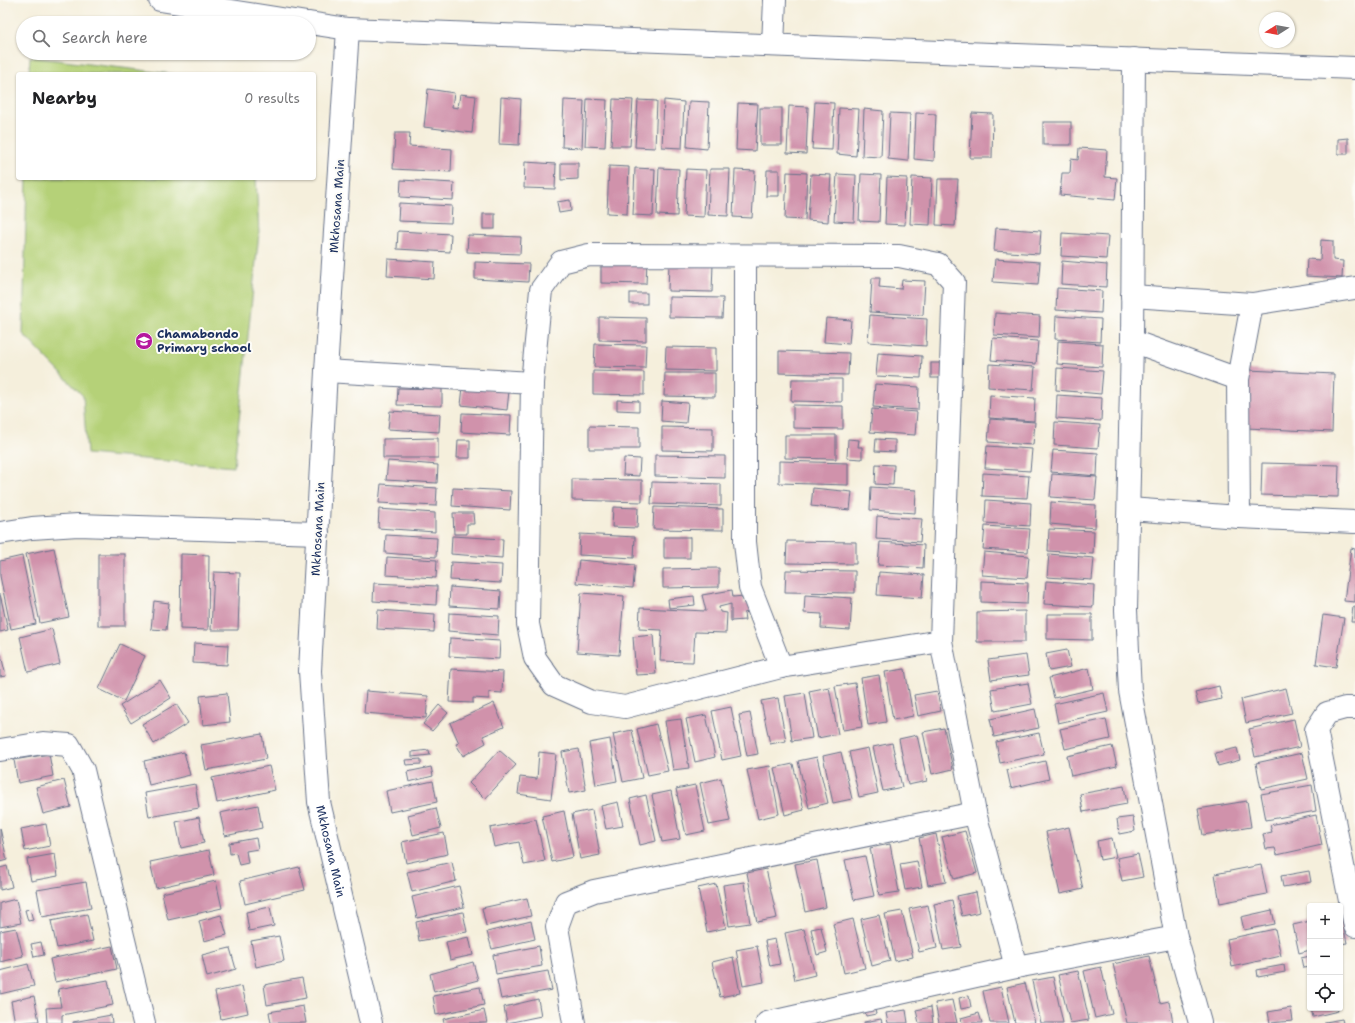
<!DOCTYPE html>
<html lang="en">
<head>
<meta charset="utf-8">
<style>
	:root { --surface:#fff; --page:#f6f6f6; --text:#202124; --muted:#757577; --line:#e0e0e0 }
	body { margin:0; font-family:"Shantell Sans",sans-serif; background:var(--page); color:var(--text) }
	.controls { position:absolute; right:12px; bottom:12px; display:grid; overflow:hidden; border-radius:4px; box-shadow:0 1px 3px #0004 }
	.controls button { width:36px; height:36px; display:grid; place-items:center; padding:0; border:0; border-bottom:1px solid var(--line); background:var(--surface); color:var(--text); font:20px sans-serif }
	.compass { position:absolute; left:1259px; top:12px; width:36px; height:36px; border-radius:50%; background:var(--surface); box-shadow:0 1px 3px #0004; rotate:259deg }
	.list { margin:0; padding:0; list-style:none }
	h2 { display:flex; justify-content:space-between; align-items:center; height:52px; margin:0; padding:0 16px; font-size:17px }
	h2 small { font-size:13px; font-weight:400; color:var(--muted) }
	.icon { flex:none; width:22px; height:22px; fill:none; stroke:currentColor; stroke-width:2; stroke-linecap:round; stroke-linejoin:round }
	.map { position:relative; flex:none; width:1355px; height:1023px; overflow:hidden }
	.search { position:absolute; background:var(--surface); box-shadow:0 1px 3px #0004; left:16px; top:16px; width:300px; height:44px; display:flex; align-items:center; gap:10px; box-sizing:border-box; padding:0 14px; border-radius:22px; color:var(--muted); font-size:15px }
	.panel { position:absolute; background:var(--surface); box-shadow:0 1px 3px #0004; left:16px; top:72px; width:300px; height:108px; border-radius:4px }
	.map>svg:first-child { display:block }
	.green { fill:#b5d178; stroke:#68806b }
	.building { fill:#d092ab }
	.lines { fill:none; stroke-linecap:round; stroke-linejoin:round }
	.minor-casing { stroke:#67728a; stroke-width:24 }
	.tertiary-casing { stroke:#67728a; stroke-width:24 }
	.minor { stroke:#fff; stroke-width:22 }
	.tertiary { stroke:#fff; stroke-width:22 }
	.labels { text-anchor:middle; stroke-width:4; stroke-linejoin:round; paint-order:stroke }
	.street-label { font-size:12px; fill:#1b2f5e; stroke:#fdfcf7 }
	.poi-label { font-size:12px; font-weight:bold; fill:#1b2f5e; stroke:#fdfcf7; text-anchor:start }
</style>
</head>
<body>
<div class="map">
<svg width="1355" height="1023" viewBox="0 0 1355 1023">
	<rect width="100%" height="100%" fill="#fdfcf7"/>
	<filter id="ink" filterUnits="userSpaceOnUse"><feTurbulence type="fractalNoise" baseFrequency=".025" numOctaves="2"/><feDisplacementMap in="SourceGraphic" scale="8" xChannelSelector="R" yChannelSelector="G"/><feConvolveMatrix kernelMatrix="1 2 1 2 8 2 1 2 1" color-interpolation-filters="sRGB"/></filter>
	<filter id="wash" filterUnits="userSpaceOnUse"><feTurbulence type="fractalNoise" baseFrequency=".012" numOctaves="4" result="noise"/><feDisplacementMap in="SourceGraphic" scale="16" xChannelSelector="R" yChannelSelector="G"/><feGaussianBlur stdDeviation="0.9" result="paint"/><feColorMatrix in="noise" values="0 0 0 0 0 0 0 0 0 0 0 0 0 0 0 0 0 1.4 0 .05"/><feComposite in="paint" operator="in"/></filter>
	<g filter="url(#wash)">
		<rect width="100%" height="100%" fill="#f5efdc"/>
		<g class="green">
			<path d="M30 57 173 74H29Z"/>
			<path d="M27 178H256L259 233 234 467 87 454 83 396 23 334Z"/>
		</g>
		<g id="blocks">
			<g class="building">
				<path d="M428 89 454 93 452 107 458 108 460 94 476 96 472 133 424 127Z"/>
				<path d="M501 97 521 99 519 145 499 144Z"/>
				<path d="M587 99 607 100 605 147 585 146Z"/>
				<path d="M613 99 633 100 630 146H611Z"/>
				<path d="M564 100 584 101 582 148 562 147Z"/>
				<path d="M638 100 657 101 655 148 635 147Z"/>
				<path d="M664 100 684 102 682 148 662 147Z"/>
				<path d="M689 101 709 102 707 149 687 147Z"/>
				<path d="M815 102 834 103 832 150 812 149Z"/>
				<path d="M738 103 758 104 755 151 736 150Z"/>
				<path d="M789 106 808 107 806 154 787 153Z"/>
				<rect x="760" y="108" width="22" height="37"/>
				<path d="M839 108 859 109 856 156 837 154Z"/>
				<path d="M864 109 883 111 881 157 862 156Z"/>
				<path d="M890 113 910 114 908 161 888 159Z"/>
				<path d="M916 113 936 114 934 161 914 159Z"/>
				<path d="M972 113 993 114 992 158H970Z"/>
				<rect x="1043" y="122" width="28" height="23"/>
				<path d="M395 133H410L409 146 452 149 451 172 393 169Z"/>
				<path d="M1348 138V154H1338V139Z"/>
				<path d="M1079 148 1107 150 1105 177 1117 178 1115 200 1060 195 1062 173H1070L1071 159 1078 160Z"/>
				<path d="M525 162 556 164 555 189 524 188Z"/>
				<path d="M561 163H578V179L561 180Z"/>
				<path d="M609 166 629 167 627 214 607 213Z"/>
				<path d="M635 168 655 169 653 216 633 215Z"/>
				<path d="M659 168 679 169 677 216 657 215Z"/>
				<path d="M686 169 706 170 704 217 684 216Z"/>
				<path d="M710 169H730L728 216 708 215Z"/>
				<path d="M735 170 755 171 752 218 733 217Z"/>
				<path d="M767 170H779V196H766Z"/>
				<path d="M787 172 807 173 805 220 785 219Z"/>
				<path d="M811 174 831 175 828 222 808 220Z"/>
				<path d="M837 174 856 175 854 222 834 221Z"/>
				<path d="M861 174 881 175 879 222 859 221Z"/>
				<path d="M887 177 907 178 905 225 885 224Z"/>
				<path d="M912 177 932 178 930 225 910 224Z"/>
				<path d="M938 179H958L955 226 936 225Z"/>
				<path d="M401 180 454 183 453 200 400 197Z"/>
				<path d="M570 200 571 211 559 213 557 202Z"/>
				<path d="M399 203 452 206 451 223 398 221Z"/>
				<rect x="483" y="214" width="12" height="15"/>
				<path d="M996 228 1041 231 1039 254 994 251Z"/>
				<path d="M398 231 451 234 450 252 397 249Z"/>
				<path d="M1062 233 1108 236 1106 259 1061 256Z"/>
				<path d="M468 235 521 237 520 254 467 252Z"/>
				<path d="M1321 240 1333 241V260L1343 261 1342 278 1306 276 1307 259 1320 260Z"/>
				<path d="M388 259 435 262 434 279 387 276Z"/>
				<path d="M995 259 1040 262 1038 285 993 282Z"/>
				<path d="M601 260 647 261 646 284 601 283Z"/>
				<path d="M1062 261 1107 265 1106 287 1061 284Z"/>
				<path d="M475 262 529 264 528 282 475 279Z"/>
				<path d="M669 263 713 264 712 292 668 291Z"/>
				<path d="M872 278H880L879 287 901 289 902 280 925 281 923 315 870 312Z"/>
				<path d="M1057 288 1102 291 1101 313 1056 310Z"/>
				<rect x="630" y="293" width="17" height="11"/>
				<path d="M669 297 723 298 722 318 669 317Z"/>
				<path d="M995 313 1040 316 1039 338 994 335Z"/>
				<path d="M870 315 927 319 926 346 868 342Z"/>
				<path d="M1056 316 1101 319 1100 342 1055 339Z"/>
				<path d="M599 317 646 318V341L599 340Z"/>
				<path d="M826 318 851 320 849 344 824 342Z"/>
				<path d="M993 338 1038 341 1036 364 991 360Z"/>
				<path d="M1058 341 1103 344 1102 367 1057 364Z"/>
				<path d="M595 344 646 345 645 368 594 367Z"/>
				<path d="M666 347 716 348V371L665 370Z"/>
				<path d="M779 351 849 353 848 375 779 373Z"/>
				<path d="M878 353 922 356 921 378 876 376Z"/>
				<rect x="931" y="363" width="13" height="15"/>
				<path d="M989 364 1035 367 1033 390 988 387Z"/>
				<path d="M1057 368 1103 371 1101 394 1056 390Z"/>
				<path d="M1248 370 1334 374 1332 432 1246 428Z"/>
				<path d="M593 371 644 372V395L593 394Z"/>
				<path d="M665 373H715V397L664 396Z"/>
				<path d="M792 379H842V402L791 401Z"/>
				<path d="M875 384 919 387 918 410 873 407Z"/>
				<path d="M463 387 509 391 507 410 461 405Z"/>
				<path d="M398 388 442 389V406L397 405Z"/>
				<path d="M990 395 1035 398 1034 421 989 418Z"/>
				<path d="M1057 395 1102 398 1101 421 1056 418Z"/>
				<path d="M617 400 639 401V411L617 410Z"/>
				<path d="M662 401 688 403 686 423 661 421Z"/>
				<path d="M793 405 843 406V429L793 428Z"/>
				<path d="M872 409 917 412 915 435 870 432Z"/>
				<path d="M390 411 440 414 439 432 388 429Z"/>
				<path d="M462 413 511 415 510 435 461 432Z"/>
				<path d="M990 419 1035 422 1033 445 988 442Z"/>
				<path d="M1055 422 1100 425 1098 448 1054 445Z"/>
				<path d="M589 426 639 427V449H589Z"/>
				<path d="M662 427 713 428V451L662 450Z"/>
				<path d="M785 435H836V459L785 458Z"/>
				<path d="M438 438V458H383V439Z"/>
				<path d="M848 439 859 440 858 447H862V459L847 458Z"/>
				<path d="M876 439 895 440V452L875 451Z"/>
				<path d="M458 440H470V458H457Z"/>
				<path d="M987 446 1032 449 1030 471 985 468Z"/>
				<path d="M1053 450 1098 453 1097 476 1051 472Z"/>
				<path d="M655 455 725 456V478L655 476Z"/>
				<path d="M624 458 640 459 639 476 623 475Z"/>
				<path d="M388 461 438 465 437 483 386 480Z"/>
				<path d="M779 461 848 463V485L779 483Z"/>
				<path d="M1262 463 1339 465 1338 497 1261 495Z"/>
				<path d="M876 464 894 465 893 485 875 484Z"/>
				<path d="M983 473 1029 476 1027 498 982 496Z"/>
				<path d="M1052 474 1097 477 1095 500 1050 497Z"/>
				<path d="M572 479 642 480V502L572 500Z"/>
				<path d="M652 482 721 484V506L651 504Z"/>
				<path d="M381 484 437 488 436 506 379 503Z"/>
				<path d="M871 487 916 490 915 513 870 510Z"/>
				<path d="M453 488 511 491 510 510 452 506Z"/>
				<path d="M813 488 852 492 850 510 811 506Z"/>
				<path d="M986 500 1031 503 1030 526 985 523Z"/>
				<path d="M1051 502 1096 505 1095 528 1050 524Z"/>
				<path d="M613 507 638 508 637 528 612 527Z"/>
				<path d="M654 507 723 509V530L653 529Z"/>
				<path d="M379 509 435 513V532L378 528Z"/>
				<path d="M453 513H473L474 524H467V534H454Z"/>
				<path d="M877 516 922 519 920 542 876 539Z"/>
				<path d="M985 526 1030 529 1028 552 983 549Z"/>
				<path d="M1049 529 1094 531 1093 554 1048 551Z"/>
				<path d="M580 534 635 537 634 558 579 555Z"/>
				<path d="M386 535 437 538 436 557 385 553Z"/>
				<path d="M452 536 503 539 502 558 451 554Z"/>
				<rect x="664" y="537" width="26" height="21"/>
				<path d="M787 541 856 542V564L786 563Z"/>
				<path d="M880 542 924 545 923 568 878 565Z"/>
				<path d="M54 548 69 617 40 623 26 554Z"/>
				<path d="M1351 548 1355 549V602L1344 601Z"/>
				<path d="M984 552 1029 556 1027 578 982 575Z"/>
				<rect x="98" y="554" width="27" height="72"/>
				<path d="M181 554 209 555 208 630 180 629Z"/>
				<path d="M1049 554 1094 558 1092 580 1047 577Z"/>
				<path d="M22 556 36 624 11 629 0 576V561Z"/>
				<path d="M387 557 437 560 436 578 386 575Z"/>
				<path d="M579 560 635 565 633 588 576 583Z"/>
				<path d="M451 562 502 565 501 583 450 580Z"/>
				<path d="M719 568V587L663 588V569Z"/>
				<path d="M786 570 855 571V593L785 592Z"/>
				<path d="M214 572 240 573 238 630H211Z"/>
				<path d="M879 572 924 575 922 598 877 595Z"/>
				<path d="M981 581 1028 583 1027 604 981 602Z"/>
				<path d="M1046 581 1094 585 1093 607 1044 604Z"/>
				<path d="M374 583 437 586 436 605 373 601Z"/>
				<path d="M450 587 501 591 500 609 449 606Z"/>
				<path d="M732 590 733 597 744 596V604L757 602 758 610 744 613 745 620 731 621V604L719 607 720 612 727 613 726 633 695 632 693 662 660 661 662 630 639 629 640 608 706 611 702 595Z"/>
				<path d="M581 593 624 596 619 655 577 652Z"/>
				<path d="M0 594 8 630 0 632Z"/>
				<path d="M805 595 852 598 850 630 821 628 822 614 804 613Z"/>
				<path d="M694 596 695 605 669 608 668 599Z"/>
				<path d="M154 601 169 603 166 630 151 629Z"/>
				<path d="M1353 607H1355V622H1351Z"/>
				<path d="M378 610 435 614 434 632 377 629Z"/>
				<path d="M1025 611V642H977V612Z"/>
				<path d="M449 613 499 616 498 635 448 631Z"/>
				<path d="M1047 614H1092V640L1047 639Z"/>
				<path d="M1323 615 1344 618 1336 667 1316 664Z"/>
				<path d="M52 629 60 664 28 672 20 637Z"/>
				<path d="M653 635 656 674 636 675 633 637Z"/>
				<path d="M450 638 500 641 499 659 449 656Z"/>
				<path d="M194 643 228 645 227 665 193 663Z"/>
				<path d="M120 644 145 656 124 701 99 689Z"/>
				<path d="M1067 650 1071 667 1049 671 1046 654Z"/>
				<path d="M0 651 6 676 0 677Z"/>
				<path d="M1026 655 1029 675 991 680 988 660Z"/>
				<path d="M1089 668 1093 689 1054 698 1049 678Z"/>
				<path d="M451 669 503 672 502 693 489 692V699L473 698V703L449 702Z"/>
				<path d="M905 669 913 716 893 720 885 672Z"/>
				<path d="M879 675 886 722 868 725 861 678Z"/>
				<path d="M160 680 171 698 131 723 120 706Z"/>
				<path d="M855 683 862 727 843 730 835 686Z"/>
				<path d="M1028 683 1032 704 995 711 991 689Z"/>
				<path d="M1219 686 1222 699 1198 704 1195 692Z"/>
				<path d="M829 687 838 734 818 738 809 691Z"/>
				<path d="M1286 688 1292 713 1246 723 1241 699Z"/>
				<path d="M366 691 428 696 426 718 364 713Z"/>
				<path d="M937 691 941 711 918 716 914 695Z"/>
				<path d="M227 693 230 722 203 725 200 696Z"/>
				<path d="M805 693 812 738 792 741 785 696Z"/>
				<path d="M1104 693 1108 712 1058 723 1054 704Z"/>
				<path d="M778 698 786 741 770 744 761 701Z"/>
				<path d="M494 703 504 727 483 736 486 743 463 756 456 744 459 743 450 723Z"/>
				<path d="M176 704 188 723 154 744 142 724Z"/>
				<path d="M439 705 448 713 432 731 423 724Z"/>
				<path d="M731 707 741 756 722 760 712 711Z"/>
				<path d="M1035 709 1039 728 994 737 990 719Z"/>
				<path d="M750 713 758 754 747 756 739 715Z"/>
				<path d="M706 715 715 757 695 762 686 719Z"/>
				<path d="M681 719 689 768 673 770 665 721Z"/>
				<path d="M1106 719 1110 739 1065 749 1060 729Z"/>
				<path d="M1294 719 1300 747 1255 757 1249 729Z"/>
				<path d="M656 724 668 771 648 775 637 729Z"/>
				<path d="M944 728 953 769 932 774 923 732Z"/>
				<path d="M632 730 642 778 623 782 613 734Z"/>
				<path d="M1039 733 1044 754 1000 763 996 742Z"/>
				<path d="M262 734 266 759 206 770 201 745Z"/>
				<path d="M917 735 927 781 908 785 899 739Z"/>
				<path d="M610 739 617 781 596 785 589 743Z"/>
				<path d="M892 743 902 787 883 791 873 747Z"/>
				<path d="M1112 746 1117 766 1071 776 1067 756Z"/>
				<path d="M868 748 878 793 859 797 849 752Z"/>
				<path d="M1237 748 1240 760 1218 766 1215 753Z"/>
				<path d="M579 749 586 790 569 793 562 752Z"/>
				<path d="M429 750 430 755 412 757V752Z"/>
				<path d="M499 750 516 765 485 799 469 783Z"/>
				<path d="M184 752 190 775 149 785 144 761Z"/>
				<path d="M539 752 556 754 551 799 518 794 520 777 537 779Z"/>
				<path d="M841 752 852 799 833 803 823 756Z"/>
				<path d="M1302 753 1308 779 1261 789 1256 763Z"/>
				<path d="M49 754 53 776 18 783 14 760Z"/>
				<path d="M817 757 828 803 809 808 798 761Z"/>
				<path d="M421 759V764L406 765 405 760Z"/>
				<path d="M1045 761 1049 779 1011 788 1007 770Z"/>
				<path d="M793 764 804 810 785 815 774 768Z"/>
				<path d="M269 766 275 790 217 803 212 778Z"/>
				<path d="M770 766 779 814 758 819 747 770Z"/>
				<path d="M431 767 433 776 409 782 407 772Z"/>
				<path d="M721 778 730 821 709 825 700 783Z"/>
				<path d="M64 780 71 807 43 814 36 787Z"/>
				<path d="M433 781 437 802 390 812 386 791Z"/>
				<path d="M195 784 199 808 149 817 145 793Z"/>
				<path d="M695 785 705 831 686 835 676 789Z"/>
				<path d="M1312 785 1316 811 1266 820 1261 794Z"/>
				<path d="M1124 786 1127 804 1083 812 1080 794Z"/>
				<path d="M671 791 680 839 662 842 652 795Z"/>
				<path d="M646 795 656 841 640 845 630 799Z"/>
				<path d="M1247 801 1251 827 1203 835 1198 809Z"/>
				<path d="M618 802 623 826 606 829 601 806Z"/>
				<path d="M258 805 262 828 225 836 220 813Z"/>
				<path d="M436 808 441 828 413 835 408 815Z"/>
				<path d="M592 810 600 855 580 859 572 814Z"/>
				<path d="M564 811 573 857 552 862 542 816Z"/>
				<path d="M1316 815 1322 845 1277 855 1275 848 1266 849 1263 834 1272 832 1270 825Z"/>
				<path d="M199 817 204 843 181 848 176 822Z"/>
				<path d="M1133 817 1135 831 1119 834 1117 819Z"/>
				<path d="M536 819 545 861 524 865 519 842 494 847 490 828Z"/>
				<path d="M46 824 50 846 25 851 21 829Z"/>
				<path d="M1069 827 1083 889 1060 894 1046 832Z"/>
				<path d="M0 828 7 860 0 862Z"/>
				<path d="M965 831 977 873 954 879 942 837Z"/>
				<path d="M444 833 448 854 406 863 402 842Z"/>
				<path d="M936 834 946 882 928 885 919 838Z"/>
				<path d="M256 838 258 849 246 851 248 863 239 865 236 853 230 854 229 843Z"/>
				<path d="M1112 838 1116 857 1100 860 1097 841Z"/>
				<path d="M890 844 899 892 879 895 870 848Z"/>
				<path d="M209 850 214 875 156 888 150 862Z"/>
				<path d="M55 854 58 876 31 881 27 859Z"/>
				<path d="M1138 854 1143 877 1122 881 1117 858Z"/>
				<path d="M865 856 874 896 854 900 845 860Z"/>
				<path d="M817 860 826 907 805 912 795 864Z"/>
				<path d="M917 861 922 887 905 890 900 864Z"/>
				<path d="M452 862 456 881 412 892 407 872Z"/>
				<path d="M1261 865 1267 894 1220 903 1215 874Z"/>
				<path d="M7 866 12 887 0 890V868Z"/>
				<path d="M299 867 305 890 245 904 240 881Z"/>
				<path d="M766 869 777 918 757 922 747 873Z"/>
				<path d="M1309 871 1311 882 1283 887 1281 876Z"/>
				<path d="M216 881 222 908 168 920 162 893Z"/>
				<path d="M86 882 91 908 42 917 37 890Z"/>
				<path d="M744 882 750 923 729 926 723 885Z"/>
				<path d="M716 884 726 928 707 932 698 888Z"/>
				<path d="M459 886 464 907 417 918 412 897Z"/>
				<path d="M976 892 980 912 962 916 957 896Z"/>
				<path d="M527 898 531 916 486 926 482 908Z"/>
				<path d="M16 899 21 923 0 927V903Z"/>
				<path d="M952 900 961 947 943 950 934 904Z"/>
				<path d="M928 905 937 948 919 952 909 909Z"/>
				<path d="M270 907 274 926 249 931 246 912Z"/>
				<path d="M30 909 33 920 28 921 25 910Z"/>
				<path d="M1272 910 1275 924 1244 930 1241 917Z"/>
				<path d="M902 911 913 957 895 961 885 914Z"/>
				<path d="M463 912 467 932 419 941 416 922Z"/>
				<path d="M87 914 93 941 57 948 51 921Z"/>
				<path d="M221 915 227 935 204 941 199 921Z"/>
				<path d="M879 915 890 961 872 966 861 919Z"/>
				<path d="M1340 915H1341L1347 943 1340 944Z"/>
				<path d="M853 919 865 968 844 973 833 924Z"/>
				<path d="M531 921 535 939 492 949 487 932Z"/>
				<path d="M1310 921V950L1299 953 1293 925Z"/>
				<path d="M821 927 827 952 817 955 811 929Z"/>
				<path d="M16 928 23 956 0 962V931Z"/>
				<path d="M804 929 815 975 795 980 785 933Z"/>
				<path d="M1275 929 1281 956 1232 967 1227 939Z"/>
				<path d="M279 936 284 961 256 967 251 941Z"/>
				<path d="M469 937 473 955 450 960 446 942Z"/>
				<path d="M775 939 780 964 770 966 765 941Z"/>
				<path d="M41 942 44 955 34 957 31 944Z"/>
				<path d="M112 946 117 969 55 982 50 959Z"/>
				<path d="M539 946 542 966 496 974 493 955Z"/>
				<path d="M757 946 764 982 743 986 736 950Z"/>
				<path d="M230 948 236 969 207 977 202 955Z"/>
				<path d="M1149 956 1160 1003 1169 1001 1173 1023H1127L1113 964Z"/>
				<path d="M1310 956V967L1303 968 1301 958Z"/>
				<path d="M733 957 740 993 720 997 712 962Z"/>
				<path d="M473 962 478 980 434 992 430 974Z"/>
				<path d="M28 964 34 986 0 994V971Z"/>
				<path d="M1284 965 1285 972 1258 977 1257 970Z"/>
				<path d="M1101 967 1112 1014 1095 1018 1084 971Z"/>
				<path d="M548 971 552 990 501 999 497 980Z"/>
				<path d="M1078 971 1089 1020 1070 1023 1058 975Z"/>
				<path d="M1053 977 1063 1023H1041L1032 981Z"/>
				<path d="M302 978 306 998 267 1005 264 985Z"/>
				<path d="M108 980 113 1005 62 1015V1023H47L46 1008 61 1007 58 989Z"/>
				<path d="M1025 983 1035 1023H1015L1007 987Z"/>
				<path d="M242 986 248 1013 221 1019 215 992Z"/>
				<path d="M480 987 484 1005 436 1015 433 996Z"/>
				<path d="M1001 987 1009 1023H990L983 991Z"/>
				<path d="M34 996 39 1021 15 1023 11 1001Z"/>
				<path d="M969 996 971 1007 961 1009 959 998Z"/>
				<path d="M538 999 541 1016 507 1023 504 1007Z"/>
				<path d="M952 1000 957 1023H939L935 1003Z"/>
				<path d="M873 1002 876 1014 866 1016 863 1004Z"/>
				<path d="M303 1006 306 1023H271L269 1012Z"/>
				<path d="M931 1007 933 1023H919L916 1010Z"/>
				<path d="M1291 1008 1293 1021 1270 1023 1268 1012Z"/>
				<path d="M1311 1008H1337L1338 1011 1313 1017Z"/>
				<path d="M484 1010 487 1023H444L443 1019Z"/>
				<path d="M906 1010 908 1023H888L886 1013Z"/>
				<path d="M979 1013 982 1023H962L961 1018Z"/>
				<path d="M111 1015 112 1023H73V1022Z"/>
				<path d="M881 1019 882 1023H864V1022Z"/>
				<path d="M1342 1019 1343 1023H1325V1022Z"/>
			</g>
		</g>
	</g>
	<g filter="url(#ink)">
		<use href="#blocks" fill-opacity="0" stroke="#67728a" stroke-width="1"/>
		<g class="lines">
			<defs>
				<g id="minor">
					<path id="s1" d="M348 29 326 371 310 671 319 802 371 1023"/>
					<path d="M1134 59 1132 341 1126 610 1130 691 1176 937 1200 1023"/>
					<path d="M745 256V542L750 587 781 667"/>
					<path d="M1132 296 1252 304 1355 288"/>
					<path d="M1132 341 1238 379"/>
					<path d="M326 371 532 383"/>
					<path d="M1129 509 1239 517 1355 522"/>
					<path d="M1239 517 1238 379 1252 304"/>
					<path d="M0 533 32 528 78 525 318 533"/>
					<path d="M941 641 781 667 625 707 592 702 554 685 535 658 528 624 532 383 541 290 561 262 589 255 899 256 938 264 954 282 941 641 975 813 1016 967"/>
					<path d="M1355 708H1345L1327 713 1316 730 1355 926"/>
					<path d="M0 750 43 743 69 745 83 770 144 1023"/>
					<path d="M574 1023 557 927 566 902 594 891 975 813"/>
					<path d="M767 1023 1016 967 1176 937"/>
				</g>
				<g id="tertiary">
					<path d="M160 0 307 23"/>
					<path d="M309 23 348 29 1355 68"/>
					<path d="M773 45 775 0"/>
				</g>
			</defs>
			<use href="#minor" class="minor-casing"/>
			<use href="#tertiary" class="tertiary-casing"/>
			<use href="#minor" class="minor"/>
			<use href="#tertiary" class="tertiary"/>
		</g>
	</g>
	<defs>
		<symbol id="school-disc" viewBox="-11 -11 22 22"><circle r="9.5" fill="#b5179e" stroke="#fdfcf7"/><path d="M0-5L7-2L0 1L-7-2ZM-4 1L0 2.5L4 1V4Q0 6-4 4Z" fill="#fff"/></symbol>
	</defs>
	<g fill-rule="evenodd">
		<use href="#school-disc" x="134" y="331" width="20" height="20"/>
	</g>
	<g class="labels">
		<g class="street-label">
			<text transform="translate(337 206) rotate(-86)" y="4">Mkhosana Main</text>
			<text transform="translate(318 529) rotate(-87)" y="4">Mkhosana Main</text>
			<text dy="4" stroke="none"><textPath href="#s1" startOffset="825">Mkhosana Main</textPath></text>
		</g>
		<g class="poi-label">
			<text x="157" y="338">Chamabondo<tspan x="157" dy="14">Primary school</tspan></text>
		</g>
	</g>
</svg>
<div class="controls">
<button>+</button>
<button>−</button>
<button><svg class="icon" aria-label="locate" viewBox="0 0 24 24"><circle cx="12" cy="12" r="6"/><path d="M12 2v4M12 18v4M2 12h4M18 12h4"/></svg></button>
</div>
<svg class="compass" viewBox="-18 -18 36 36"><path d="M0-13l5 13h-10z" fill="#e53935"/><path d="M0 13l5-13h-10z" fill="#757577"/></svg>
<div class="search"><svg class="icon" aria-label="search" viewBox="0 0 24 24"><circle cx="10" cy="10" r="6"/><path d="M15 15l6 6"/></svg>Search here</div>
<section class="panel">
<h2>Nearby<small>0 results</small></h2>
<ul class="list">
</ul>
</section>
</div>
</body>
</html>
